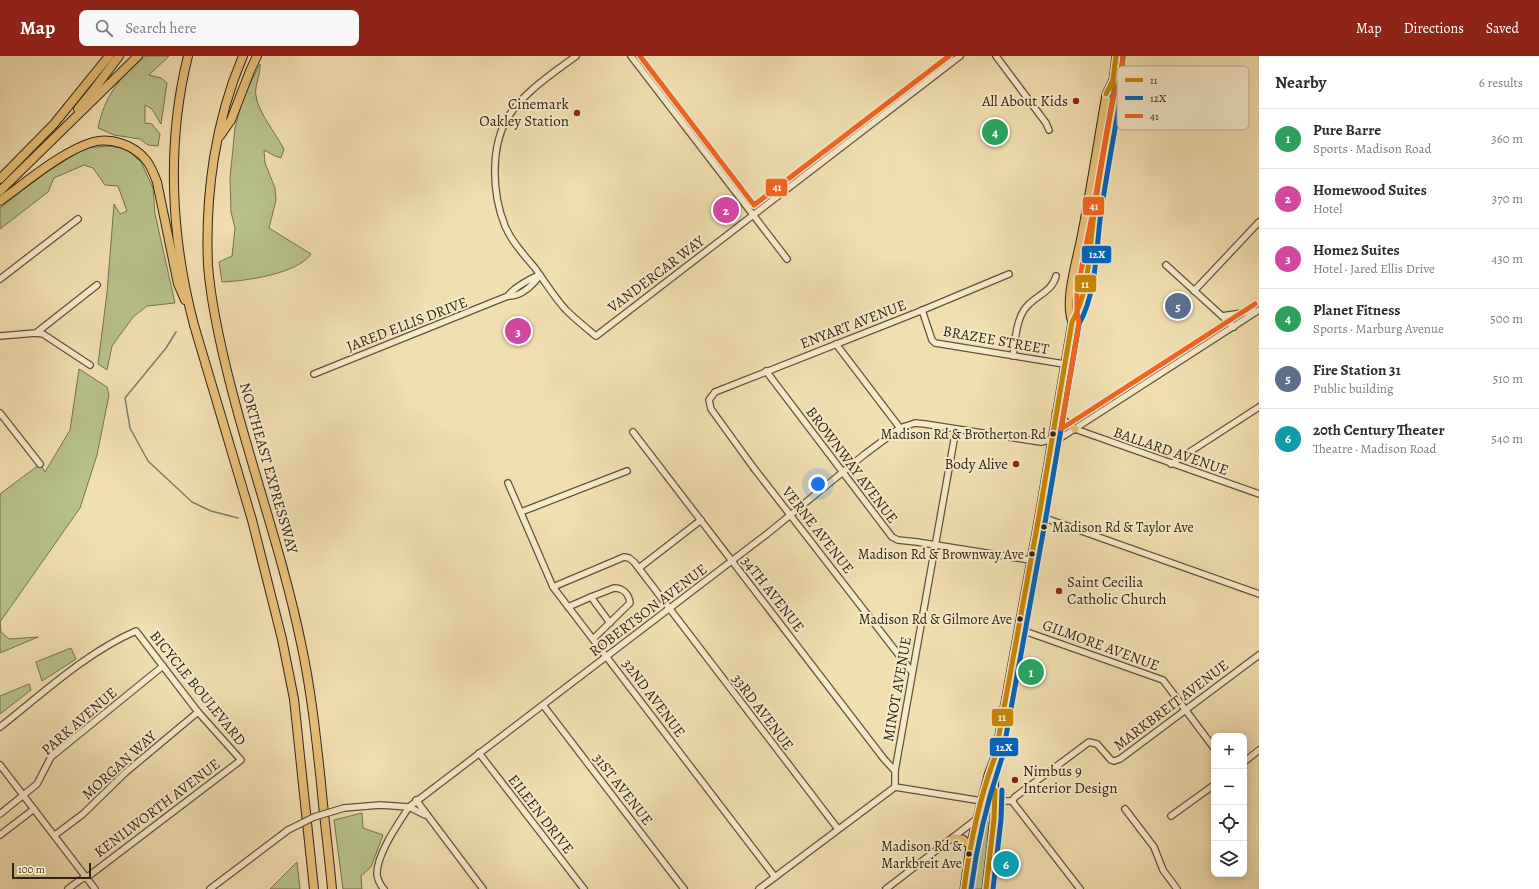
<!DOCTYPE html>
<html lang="en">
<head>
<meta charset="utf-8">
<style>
	:root { --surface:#fff; --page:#f7f7f7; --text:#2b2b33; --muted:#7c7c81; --line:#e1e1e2; --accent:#8f2418 }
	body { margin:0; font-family:Alegreya,serif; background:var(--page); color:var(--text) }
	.controls { position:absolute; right:12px; bottom:12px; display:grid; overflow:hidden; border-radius:8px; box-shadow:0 2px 10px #0003 }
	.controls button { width:36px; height:36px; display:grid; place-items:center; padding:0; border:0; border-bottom:1px solid var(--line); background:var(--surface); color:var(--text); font:20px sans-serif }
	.scale { position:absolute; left:12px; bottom:10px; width:79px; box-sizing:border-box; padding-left:4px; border:2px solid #312313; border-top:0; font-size:11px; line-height:14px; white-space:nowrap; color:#312313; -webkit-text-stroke:3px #f6eacc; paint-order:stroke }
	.you { position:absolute; left:818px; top:428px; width:14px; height:14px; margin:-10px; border:3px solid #fff; border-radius:50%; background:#1a73e8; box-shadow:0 0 0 6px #1a73e833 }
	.badge { display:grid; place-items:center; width:26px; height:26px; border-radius:50%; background:var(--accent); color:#fff; font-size:13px; font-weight:700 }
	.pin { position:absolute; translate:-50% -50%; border:2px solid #fff; box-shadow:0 1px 4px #0006 }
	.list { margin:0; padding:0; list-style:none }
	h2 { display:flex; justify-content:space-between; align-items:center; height:52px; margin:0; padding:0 16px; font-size:17px }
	h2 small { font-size:13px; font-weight:400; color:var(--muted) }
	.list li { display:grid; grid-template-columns:26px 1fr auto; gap:12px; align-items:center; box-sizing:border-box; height:60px; padding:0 16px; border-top:1px solid var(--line) }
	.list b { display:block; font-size:15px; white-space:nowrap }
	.list p { margin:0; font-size:13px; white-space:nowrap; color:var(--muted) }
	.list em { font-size:13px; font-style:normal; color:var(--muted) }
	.icon { flex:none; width:22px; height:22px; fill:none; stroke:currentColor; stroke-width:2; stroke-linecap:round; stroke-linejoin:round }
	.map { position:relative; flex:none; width:1259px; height:833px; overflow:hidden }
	header { display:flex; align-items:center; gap:24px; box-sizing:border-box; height:56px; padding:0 20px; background:var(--accent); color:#fff }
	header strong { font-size:19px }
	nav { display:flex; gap:22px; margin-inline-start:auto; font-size:14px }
	.search { width:280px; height:36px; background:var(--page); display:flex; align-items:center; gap:10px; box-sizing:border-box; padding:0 14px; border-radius:8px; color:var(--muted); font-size:15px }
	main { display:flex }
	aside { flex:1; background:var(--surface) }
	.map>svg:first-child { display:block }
	.green { fill:#b9c28c; stroke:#757250 }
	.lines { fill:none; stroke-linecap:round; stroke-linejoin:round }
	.stream { stroke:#717f71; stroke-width:1.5 }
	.minor-casing { stroke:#61523a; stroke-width:8 }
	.major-casing { stroke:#312313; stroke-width:9 }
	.highway-casing { stroke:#312313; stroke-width:10 }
	.minor { stroke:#f6eacc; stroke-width:5.5 }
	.major { stroke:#e8c078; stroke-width:7 }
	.highway { stroke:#e8c078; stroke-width:8 }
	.minor-bridge-casing { stroke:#61523a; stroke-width:8; stroke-linecap:butt }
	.minor-bridge { stroke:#f6eacc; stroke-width:5.5 }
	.bus-1-casing { stroke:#f6eacc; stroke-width:8 }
	.bus-2-casing { stroke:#f6eacc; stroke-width:8 }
	.bus-3-casing { stroke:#f6eacc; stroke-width:8 }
	.bus-1 { stroke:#c68505; stroke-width:5 }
	.bus-2 { stroke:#0065bd; stroke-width:5 }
	.bus-3 { stroke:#f26522; stroke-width:5 }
	.poi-dot { fill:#8f2418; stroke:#f6eacc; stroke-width:1.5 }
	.bus-dot { fill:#312313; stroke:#f6eacc; stroke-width:1.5 }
	.labels { text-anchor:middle; stroke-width:4; stroke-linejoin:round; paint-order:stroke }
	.bus-label { font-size:14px; fill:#312313; stroke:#f6eacc; text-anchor:end }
	.poi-label { font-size:15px; fill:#312313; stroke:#f6eacc; text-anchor:end }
	.street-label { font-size:15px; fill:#312313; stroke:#f6eacc }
	.key { fill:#f6eacc; stroke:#bbae94; stroke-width:1 }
	.key-label { font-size:11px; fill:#312313 }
	.line-badge { stroke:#f6eacc; stroke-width:1.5 }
	.badge-label { font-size:11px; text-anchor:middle; font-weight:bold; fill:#fff }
</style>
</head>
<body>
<header>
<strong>Map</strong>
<div class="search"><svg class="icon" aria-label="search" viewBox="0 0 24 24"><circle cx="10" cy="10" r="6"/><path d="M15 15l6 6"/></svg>Search here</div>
<nav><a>Map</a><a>Directions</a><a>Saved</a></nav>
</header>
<main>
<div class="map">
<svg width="1259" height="833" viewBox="0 0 1259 833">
	<rect width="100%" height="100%" fill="#f1dfb1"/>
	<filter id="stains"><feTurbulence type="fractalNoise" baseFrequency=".005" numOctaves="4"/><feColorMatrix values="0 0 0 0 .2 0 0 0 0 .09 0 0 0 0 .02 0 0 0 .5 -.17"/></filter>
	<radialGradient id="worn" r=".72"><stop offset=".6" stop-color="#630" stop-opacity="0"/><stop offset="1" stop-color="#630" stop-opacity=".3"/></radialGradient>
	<g class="green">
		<path d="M145 0H169L149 19 161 22 167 27 161 68 152 53 145 49V67L152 68 160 78 158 90 148 89 140 83 114 79 98 72C104 41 121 19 145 0Z"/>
		<path d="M260 8C261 19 254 29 256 40 258 56 276 78 284 93L281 102 275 100 264 94 265 107 275 132 276 144 269 172 311 198C297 218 246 225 222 226L219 206 232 200 235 172 231 156 230 122 235 72 243 41Z"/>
		<path d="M109 90 126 93 141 106 153 132 155 158 175 247 147 250 133 261 112 290 107 314 98 308 107 237 114 148 120 158 127 155 118 130 105 129 93 112 84 109 54 122 48 136 0 173V152L45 117 85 92Z"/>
		<path d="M1082 193 1085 194V209L1082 228 1074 258 1072 257C1073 236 1076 214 1082 193Z"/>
		<path d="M79 313 107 331 109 339 97 399 80 452 0 566 1 576 9 583 38 581 0 597V438L40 408 45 416 70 374Z"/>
		<path d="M71 592 76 603 42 625 36 606Z"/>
		<path d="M29 628 31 634 0 658V640Z"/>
		<path d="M362 757 363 772 383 779 371 811 361 820 362 833H343L334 764Z"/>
		<path d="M982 764H986L989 768 987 784 989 795 983 833H967L970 808 980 766Z"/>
		<path d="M297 806 300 833H270Z"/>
	</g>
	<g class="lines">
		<path class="stream" d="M176 276 166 292 125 342 130 372 148 405 192 446 211 455 238 462"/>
		<defs>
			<g id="minor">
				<path d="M576 0C552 18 525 35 508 61 490 91 492 138 505 170 512 186 524 199 535 212 545 226 554 241 566 254 575 263 585 271 596 280L960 0"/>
				<path d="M631 0 787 203"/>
				<path d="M996 0 1046 67 1049 74"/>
				<path d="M1166 209 1234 271"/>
				<path d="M0 223 78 163"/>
				<path d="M1194 235 1259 166"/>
				<path d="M508 240C513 232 530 223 539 219"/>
				<path d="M922 254 932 284 935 287 1064 308"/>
				<path d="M1222 260 1255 255"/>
				<path d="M36 277 97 229"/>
				<path d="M0 280 36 277 43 278 90 309"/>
				<path d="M836 288 900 372"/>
				<path d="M1013 300C1015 286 1016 266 1024 254 1033 240 1052 237 1056 220"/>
				<path d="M766 315 892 481 898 484 917 486 1030 504"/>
				<path d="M314 318 508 240C521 241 533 229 540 219"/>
				<path d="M0 357 40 408"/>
				<path d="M1075 373 1259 438"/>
				<path d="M633 376 884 703 895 715"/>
				<path d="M1171 408 1259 351"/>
				<path d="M508 427 553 531 775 821"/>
				<path d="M521 456 627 415"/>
				<path d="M1039 460 1259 538"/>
				<path d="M639 512 701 464"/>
				<path d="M553 531 624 501 629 502 634 506 838 773"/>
				<path d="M568 551 591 541"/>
				<path d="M1018 574 1027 576 1163 624 1214 692"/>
				<path d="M593 583 630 547C629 538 623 532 614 532L591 541 610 567"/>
				<path d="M912 616 753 411 711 353 709 344 715 336 918 256 1009 218"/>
				<path d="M543 649 684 833"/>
				<path d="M0 671C42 638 87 596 136 575L198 656 241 704 90 819 80 824 68 833"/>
				<path d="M479 697 584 833"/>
				<path d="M1244 706 1259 694"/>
				<path d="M0 709 95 833"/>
				<path d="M895 731V715L956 373"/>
				<path d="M895 731 982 745 995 749"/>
				<path d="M416 744 483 833"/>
				<path d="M1012 745 1015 741 1089 686 1097 688 1111 704 1114 705 1120 703 1259 599"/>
				<path d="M1012 745 1080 833"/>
				<path d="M344 752 380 749 409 751 767 478 865 398 900 372 915 367 925 368 1041 386 1062 381 1259 254"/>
				<path d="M1125 753 1154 791 1163 814 1177 833"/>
				<path d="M0 758 37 728 51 701 163 610"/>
				<path d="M1171 760 1214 729"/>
				<path d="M0 779 34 753"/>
				<path d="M55 779 83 758 125 717 198 656"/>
				<path d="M210 833 288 774"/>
				<path d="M384 833C380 829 378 824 377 819 376 799 398 768 409 751L425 759"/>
				<path d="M759 833 895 731"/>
				<path d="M886 833 995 749 1001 745H1012"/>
			</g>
			<g id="major">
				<path d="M1072 266C1063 244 1078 200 1082 176 1091 130 1098 84 1106 38L1113 24 1116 0"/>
				<path d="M1056 357 1064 365 1075 373"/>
				<path d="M953 782 963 783 970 790"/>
				<path d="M964 833 970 790 988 719 995 701 1007 635 1039 460 1072 266C1088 244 1087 198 1092 171 1098 126 1106 82 1114 38L1113 24"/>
				<path d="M986 833 994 763 995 706"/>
			</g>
			<g id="highway">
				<path d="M188 0C166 88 171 182 194 269L252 464 282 583 294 643 314 833"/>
				<path d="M243 0C215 65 205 139 208 209 211 250 221 292 231 331 253 417 283 500 301 587 311 633 316 680 321 727 324 762 329 798 332 833"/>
				<path d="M78 53 95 32 119 0"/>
				<path d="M220 80 231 64 250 15 257 0"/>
				<path d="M0 123 54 68 109 0"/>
				<path d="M0 135 138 0"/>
				<path d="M0 145C25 127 64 94 93 86 111 81 134 89 146 104 151 110 154 118 157 126L178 228 185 244"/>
			</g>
		</defs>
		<use href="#minor" class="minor-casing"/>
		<use href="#major" class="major-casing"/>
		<use href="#highway" class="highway-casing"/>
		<use href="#minor" class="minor"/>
		<use href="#major" class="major"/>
		<use href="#highway" class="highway"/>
		<defs>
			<path id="minor-bridge" d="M288 774 314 761 344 752"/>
		</defs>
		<use href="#minor-bridge" class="minor-bridge-casing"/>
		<use href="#minor-bridge" class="minor-bridge"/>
		<defs>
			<g id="bus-1">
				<path d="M1106 38 1113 24 1116 0"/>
				<path d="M964 833C970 788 979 743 995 701L1039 460 1072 266C1090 234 1089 194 1094 159 1099 118 1107 78 1114 38L1113 24"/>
				<path d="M986 833 994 763 995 734"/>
			</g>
			<g id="bus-2">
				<path d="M1112 41 1120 26 1123 1"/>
				<path d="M971 833C977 788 987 745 1002 702L1046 461 1079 268C1097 236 1096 192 1101 156 1107 117 1114 78 1121 39L1120 24"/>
				<path d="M993 833 1001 764 1002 734"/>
			</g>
			<g id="bus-3">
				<path d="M640 0 754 149 949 0"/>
				<path d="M1123 1 1120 26 1113 40 1092 160 1077 235V256L1079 267 1061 373 1255 248"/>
			</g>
		</defs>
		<use href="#bus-1" class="bus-1-casing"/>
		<use href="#bus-2" class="bus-2-casing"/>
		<use href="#bus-3" class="bus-3-casing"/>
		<use href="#bus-1" class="bus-1"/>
		<use href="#bus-2" class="bus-2"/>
		<use href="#bus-3" class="bus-3"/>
	</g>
	<g class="poi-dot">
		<circle cx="1076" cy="45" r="4"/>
		<circle cx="577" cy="57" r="4"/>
		<circle cx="1016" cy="408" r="4"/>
		<circle cx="1059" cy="535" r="4"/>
		<circle cx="1015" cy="724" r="4"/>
	</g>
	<g class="bus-dot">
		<circle cx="1053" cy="378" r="3.5"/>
		<circle cx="1044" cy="471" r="3.5"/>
		<circle cx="1032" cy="498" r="3.5"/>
		<circle cx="1020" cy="563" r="3.5"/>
		<circle cx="969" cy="798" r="3.5"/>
	</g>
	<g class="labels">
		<g class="bus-label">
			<text x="1046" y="383">Madison Rd &amp; Brotherton Rd</text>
			<text x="1052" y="476" text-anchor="start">Madison Rd &amp; Taylor Ave</text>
			<text x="1024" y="503">Madison Rd &amp; Brownway Ave</text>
			<text x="1012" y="568">Madison Rd &amp; Gilmore Ave</text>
			<text x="962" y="795">Madison Rd &amp;<tspan x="962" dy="17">Markbreit Ave</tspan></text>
		</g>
		<g class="poi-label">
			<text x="1068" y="50">All About Kids</text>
			<text x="569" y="53">Cinemark<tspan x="569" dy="17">Oakley Station</tspan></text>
			<text x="1008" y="413">Body Alive</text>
			<text x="1067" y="531" text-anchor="start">Saint Cecilia<tspan x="1067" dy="17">Catholic Church</tspan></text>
			<text x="1023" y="720" text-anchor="start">Nimbus 9<tspan x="1023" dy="17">Interior Design</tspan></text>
		</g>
		<g class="street-label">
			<text transform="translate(656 218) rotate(-37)" y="5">VANDERCAR WAY</text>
			<text transform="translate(407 268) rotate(-21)" y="5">JARED ELLIS DRIVE</text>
			<text transform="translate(853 268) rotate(-21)" y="5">ENYART AVENUE</text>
			<text transform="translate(996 284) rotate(10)" y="5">BRAZEE STREET</text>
			<text transform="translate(1171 395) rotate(19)" y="5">BALLARD AVENUE</text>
			<text transform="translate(852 409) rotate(53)" y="5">BROWNWAY AVENUE</text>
			<text transform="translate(269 412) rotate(74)" y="5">NORTHEAST EXPRESSWAY</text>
			<text transform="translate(818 474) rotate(52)" y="5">VERNE AVENUE</text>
			<text transform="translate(773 538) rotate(52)" y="5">34TH AVENUE</text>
			<text transform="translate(648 554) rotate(-37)" y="5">ROBERTSON AVENUE</text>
			<text transform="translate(1101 589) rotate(20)" y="5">GILMORE AVENUE</text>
			<text transform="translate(198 632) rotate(51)" y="5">BICYCLE BOULEVARD</text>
			<text transform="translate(897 633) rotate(-80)" y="5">MINOT AVENUE</text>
			<text transform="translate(654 642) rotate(53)" y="5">32ND AVENUE</text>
			<text transform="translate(1171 649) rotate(-37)" y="5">MARKBREIT AVENUE</text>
			<text transform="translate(763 656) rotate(53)" y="5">33RD AVENUE</text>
			<text transform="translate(79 665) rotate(-41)" y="5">PARK AVENUE</text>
			<text transform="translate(119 709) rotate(-42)" y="5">MORGAN WAY</text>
			<text transform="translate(623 733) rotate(52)" y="5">31ST AVENUE</text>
			<text transform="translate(157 752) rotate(-37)" y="5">KENILWORTH AVENUE</text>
			<text transform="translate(541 758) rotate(52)" y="5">EILEEN DRIVE</text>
		</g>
	</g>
	<rect x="1117" y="10" width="132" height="64" rx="6" class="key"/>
	<rect x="1125" y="22" width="18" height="4" fill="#c68505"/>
	<rect x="1125" y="40" width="18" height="4" fill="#0065bd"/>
	<rect x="1125" y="58" width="18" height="4" fill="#f26522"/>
	<g class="key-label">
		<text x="1150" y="28">11</text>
		<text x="1150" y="46">12X</text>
		<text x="1150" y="64">41</text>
	</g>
	<g class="line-badge">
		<rect x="765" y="122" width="23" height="19" rx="4" fill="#f26522"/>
		<rect x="1082" y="140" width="23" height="20" rx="4" fill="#f26522"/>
		<rect x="1081" y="189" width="31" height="19" rx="4" fill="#0065bd"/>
		<rect x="1074" y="218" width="23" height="19" rx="4" fill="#c68505"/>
		<rect x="991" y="652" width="23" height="19" rx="4" fill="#c68505"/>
		<rect x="989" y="681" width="30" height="20" rx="4" fill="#0065bd"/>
	</g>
	<g class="badge-label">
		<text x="777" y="135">41</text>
		<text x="1094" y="154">41</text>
		<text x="1097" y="202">12X</text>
		<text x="1085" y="232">11</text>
		<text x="1002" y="665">11</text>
		<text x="1004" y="695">12X</text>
	</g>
	<rect width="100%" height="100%" filter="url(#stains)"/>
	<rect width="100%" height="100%" fill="url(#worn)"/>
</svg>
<div class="controls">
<button>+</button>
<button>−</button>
<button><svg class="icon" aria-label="locate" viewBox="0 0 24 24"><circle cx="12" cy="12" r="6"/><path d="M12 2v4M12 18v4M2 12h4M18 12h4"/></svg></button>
<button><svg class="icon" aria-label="layers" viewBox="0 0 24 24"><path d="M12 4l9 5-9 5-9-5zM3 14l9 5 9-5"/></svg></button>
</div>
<div class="scale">100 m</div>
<div class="you"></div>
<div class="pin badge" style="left:1031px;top:616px;background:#2e9e5b">1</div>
<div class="pin badge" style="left:726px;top:154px;background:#d1479c">2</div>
<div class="pin badge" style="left:518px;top:275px;background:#d1479c">3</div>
<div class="pin badge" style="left:995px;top:76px;background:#2e9e5b">4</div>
<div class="pin badge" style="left:1178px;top:250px;background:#5c6f8a">5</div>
<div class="pin badge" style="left:1006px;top:808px;background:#0f9aa8">6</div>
</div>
<aside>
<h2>Nearby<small>6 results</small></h2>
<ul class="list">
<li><span class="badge" style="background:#2e9e5b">1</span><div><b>Pure Barre</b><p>Sports · Madison Road</p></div><em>360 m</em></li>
<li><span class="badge" style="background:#d1479c">2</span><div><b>Homewood Suites</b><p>Hotel</p></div><em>370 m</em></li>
<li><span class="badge" style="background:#d1479c">3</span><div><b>Home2 Suites</b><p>Hotel · Jared Ellis Drive</p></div><em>430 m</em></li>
<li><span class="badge" style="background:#2e9e5b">4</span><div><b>Planet Fitness</b><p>Sports · Marburg Avenue</p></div><em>500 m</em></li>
<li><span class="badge" style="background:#5c6f8a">5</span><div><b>Fire Station 31</b><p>Public building</p></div><em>510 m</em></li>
<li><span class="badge" style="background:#0f9aa8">6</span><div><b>20th Century Theater</b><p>Theatre · Madison Road</p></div><em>540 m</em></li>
</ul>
</aside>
</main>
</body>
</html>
